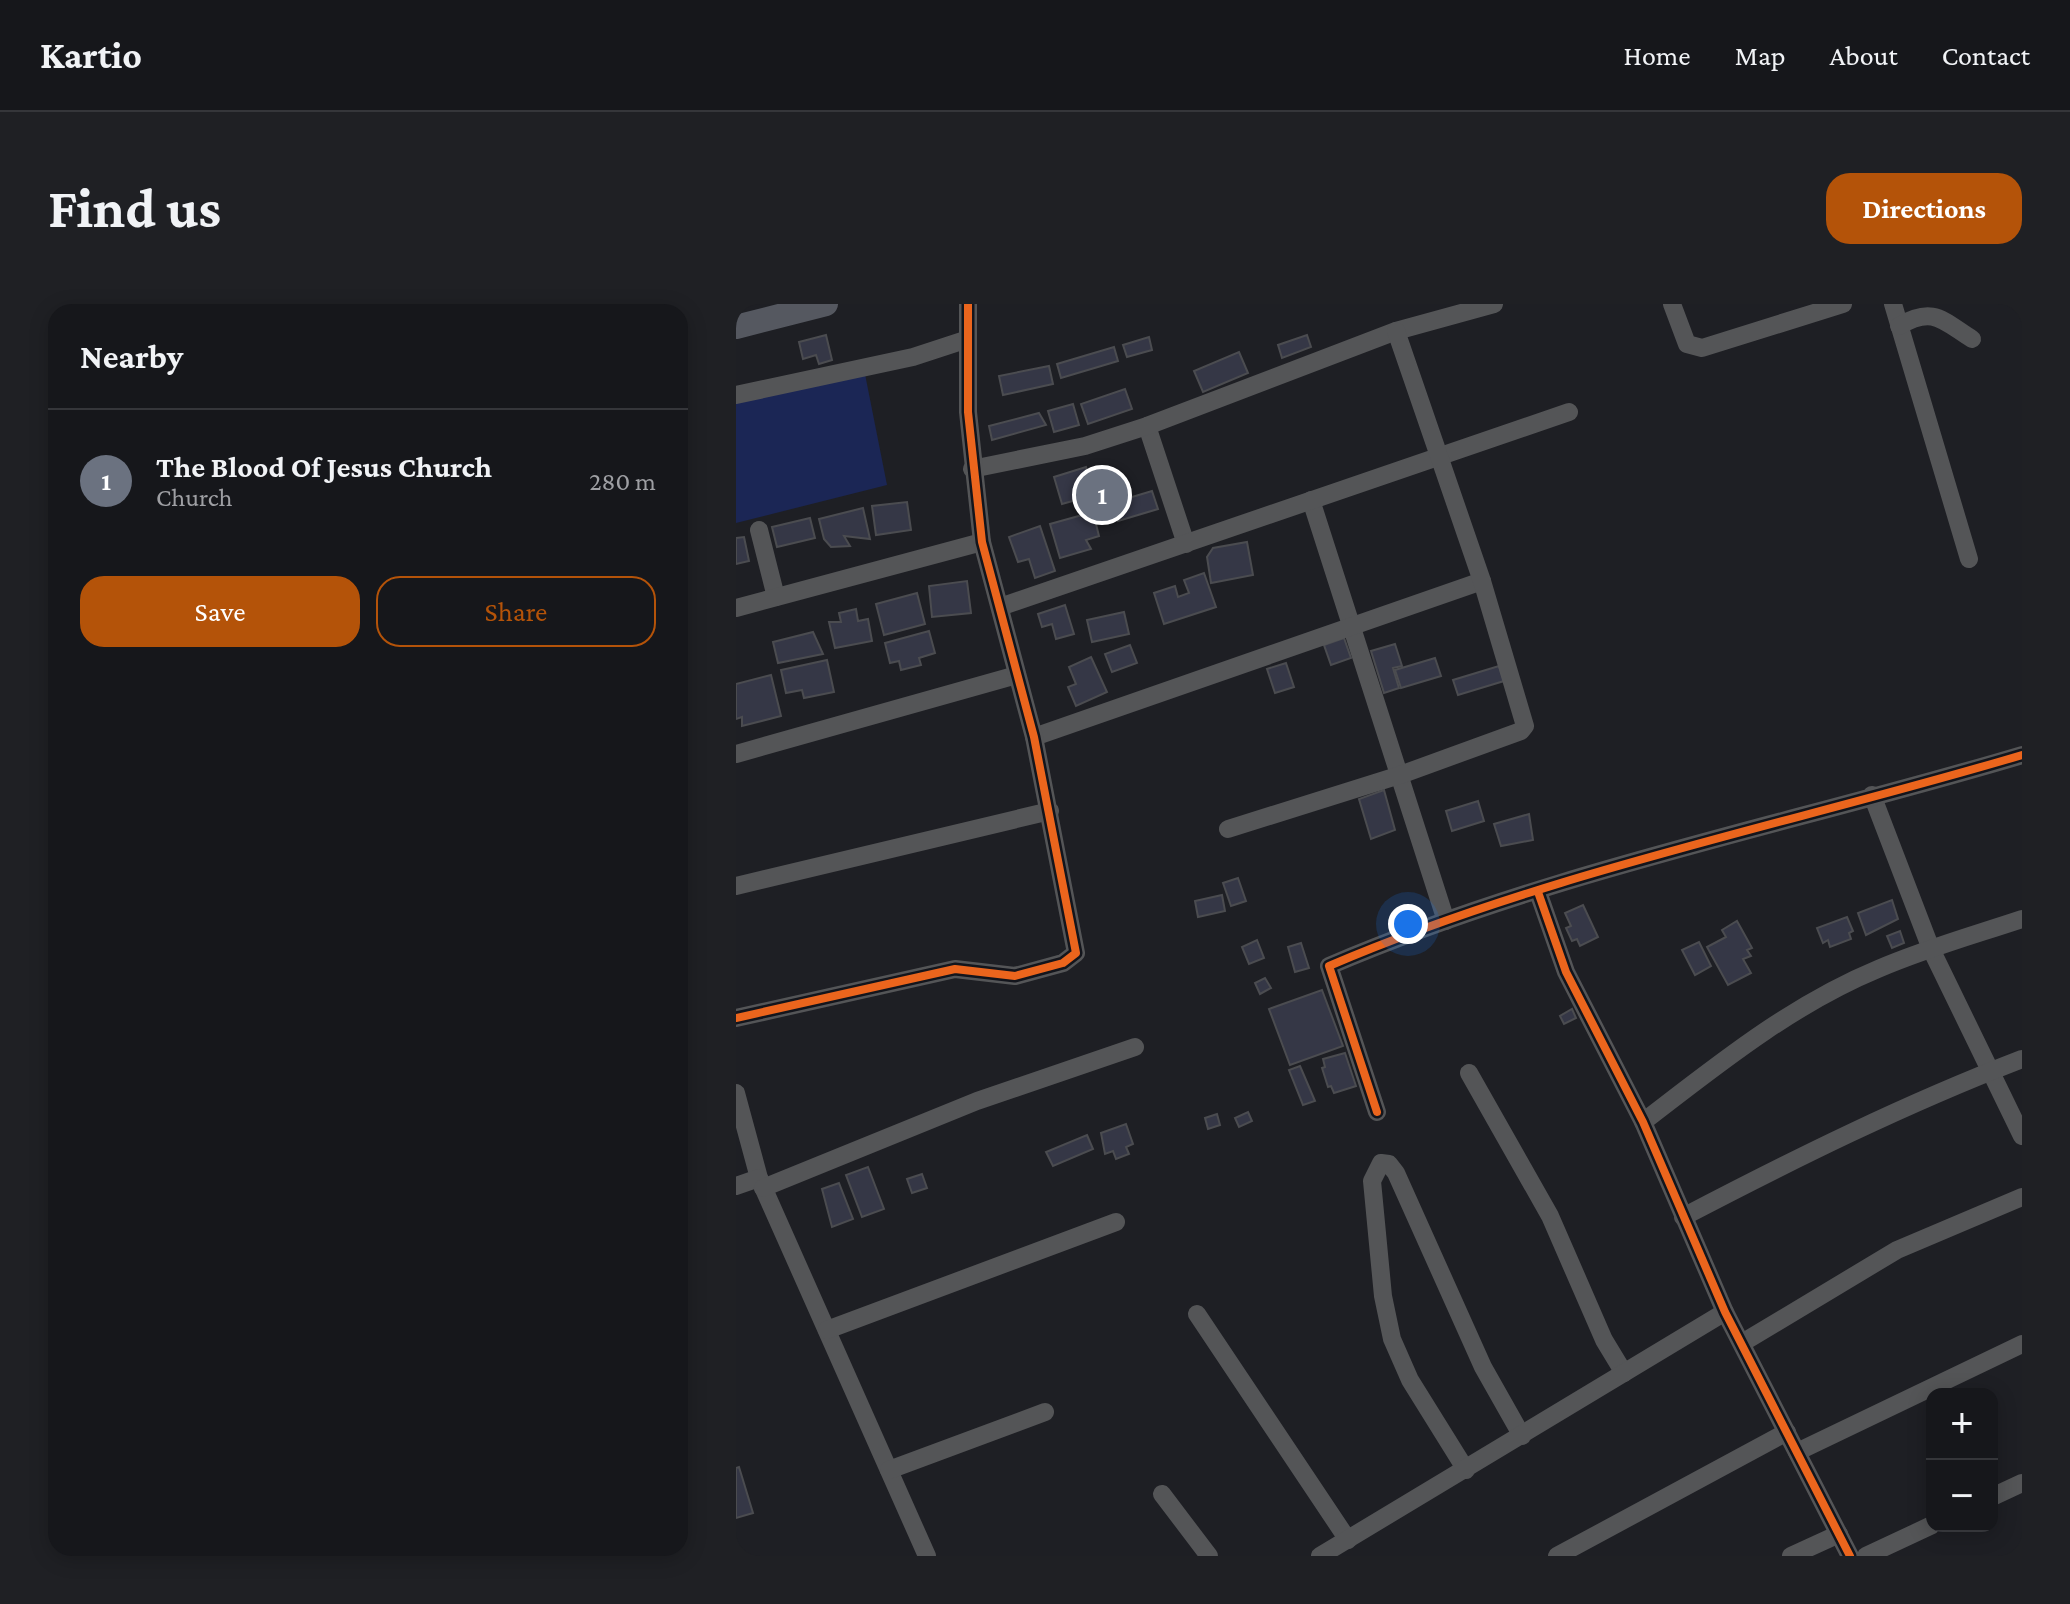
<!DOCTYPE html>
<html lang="en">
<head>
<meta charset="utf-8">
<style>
	:root { --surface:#16171b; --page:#1f2024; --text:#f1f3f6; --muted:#9e9fa3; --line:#35363a; --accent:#b45309 }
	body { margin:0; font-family:"Crimson Pro",serif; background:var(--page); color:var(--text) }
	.controls { position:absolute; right:24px; bottom:24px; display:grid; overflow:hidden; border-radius:16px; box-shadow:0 4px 20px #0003 }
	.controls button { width:72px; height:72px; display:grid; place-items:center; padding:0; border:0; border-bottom:2px solid var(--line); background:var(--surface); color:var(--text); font:40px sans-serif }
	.you { position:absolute; left:672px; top:620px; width:28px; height:28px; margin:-20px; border:6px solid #fff; border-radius:50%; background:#1a73e8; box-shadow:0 0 0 12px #1a73e833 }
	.badge { display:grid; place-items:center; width:52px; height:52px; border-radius:50%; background:var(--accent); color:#fff; font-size:26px; font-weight:700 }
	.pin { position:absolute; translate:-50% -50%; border:4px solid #fff; box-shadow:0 2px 8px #0006 }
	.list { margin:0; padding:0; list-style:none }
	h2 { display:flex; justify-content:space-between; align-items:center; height:104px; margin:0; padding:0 32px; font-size:34px }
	h2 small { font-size:26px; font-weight:400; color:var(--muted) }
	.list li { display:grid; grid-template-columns:52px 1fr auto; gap:24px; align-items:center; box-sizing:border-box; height:144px; padding:0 32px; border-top:2px solid var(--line) }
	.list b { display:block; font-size:30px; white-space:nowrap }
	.list p { margin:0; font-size:26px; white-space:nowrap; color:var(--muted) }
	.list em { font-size:26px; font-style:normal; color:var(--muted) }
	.actions { display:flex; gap:16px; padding:24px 32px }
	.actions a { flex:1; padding:18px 0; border:2px solid var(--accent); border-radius:24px; text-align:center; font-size:28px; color:var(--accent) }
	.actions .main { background:var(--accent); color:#fff }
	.map { position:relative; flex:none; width:1286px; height:1252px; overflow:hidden; border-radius:24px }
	header { display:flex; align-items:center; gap:48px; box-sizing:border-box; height:112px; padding:0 40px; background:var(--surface); border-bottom:2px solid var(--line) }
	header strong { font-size:38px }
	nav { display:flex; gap:44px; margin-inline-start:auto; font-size:28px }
	.intro { display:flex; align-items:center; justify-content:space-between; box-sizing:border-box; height:192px; padding:0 48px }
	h1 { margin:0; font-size:56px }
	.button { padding:20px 36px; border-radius:24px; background:var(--accent); color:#fff; font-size:28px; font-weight:700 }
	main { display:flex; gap:48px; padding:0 48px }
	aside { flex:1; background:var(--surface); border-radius:24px; box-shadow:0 4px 20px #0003 }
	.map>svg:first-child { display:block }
	.green { fill:#1b2655 }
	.building { fill:#353746; stroke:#4b4c50; stroke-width:2 }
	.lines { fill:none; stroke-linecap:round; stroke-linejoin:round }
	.minor { stroke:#545557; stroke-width:18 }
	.major { stroke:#555860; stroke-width:24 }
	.cycleway-casing { stroke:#13151c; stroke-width:13 }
	.cycleway { stroke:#eb651d; stroke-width:8 }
</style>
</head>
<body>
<header>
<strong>Kartio</strong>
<nav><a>Home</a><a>Map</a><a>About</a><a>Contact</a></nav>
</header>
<div class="intro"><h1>Find us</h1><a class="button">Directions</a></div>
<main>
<aside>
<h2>Nearby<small></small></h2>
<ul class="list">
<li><span class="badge" style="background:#6b7280">1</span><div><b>The Blood Of Jesus Church</b><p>Church</p></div><em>280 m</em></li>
</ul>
<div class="actions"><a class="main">Save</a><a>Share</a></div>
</aside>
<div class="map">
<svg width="1286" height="1252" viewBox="0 0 1286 1252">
	<rect width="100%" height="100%" fill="#1e1f24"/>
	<path class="green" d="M128 65 151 181 0 219V89Z"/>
	<g class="building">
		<path d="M90 31 96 56 83 60 80 51 67 55 63 38Z"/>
		<path d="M571 31 575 43 546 54 542 41Z"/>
		<path d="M413 33 416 46 391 53 387 41Z"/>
		<path d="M378 43 382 57 325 74 321 60Z"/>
		<path d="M503 48 512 69 467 88 458 67Z"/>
		<path d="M313 62 317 80 267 91 263 72Z"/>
		<path d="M389 85 396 105 352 120 345 100Z"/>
		<path d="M337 100 343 121 318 128 312 107Z"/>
		<path d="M303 109 310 121 256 136 253 122Z"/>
		<path d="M350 163 358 191 326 200 318 173Z"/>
		<path d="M416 187 422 205 382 217 376 199Z"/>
		<path d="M171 198 175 226 140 231 136 202Z"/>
		<path d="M127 204 134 235 108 232 114 242 95 243 88 235 83 215Z"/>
		<path d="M357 208 363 232 350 236 355 245 324 254 314 220Z"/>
		<path d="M74 214 79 234 41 243 36 223Z"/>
		<path d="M304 222 319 267 299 274 293 255 282 258 273 233Z"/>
		<path d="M8 233 13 257 0 260V234Z"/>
		<path d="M511 238 517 271 475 279 471 253 477 244Z"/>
		<path d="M468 269 480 303 428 320 418 289 439 282 442 293 453 289 448 276Z"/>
		<path d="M231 277 235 309 196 313 193 282Z"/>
		<path d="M181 289 189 320 148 331 140 300Z"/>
		<path d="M329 301 338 330 320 335 316 320 306 323 302 310Z"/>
		<path d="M120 305 122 317 132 315 136 337 99 344 93 318H105L103 309Z"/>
		<path d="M388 308 393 330 356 338 351 316Z"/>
		<path d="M193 327 199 349 183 354 185 361 165 366 163 357 154 359 149 339Z"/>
		<path d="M77 328 87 350 42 359 37 338Z"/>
		<path d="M608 334 615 354 595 361 588 341Z"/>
		<path d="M659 340 666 362 657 364 663 384 648 389 635 347Z"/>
		<path d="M394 341 401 359 376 368 369 350Z"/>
		<path d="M355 353 371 388 340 402 332 383 340 380 333 363Z"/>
		<path d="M699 354 705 372 665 384 659 366Z"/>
		<path d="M91 356 98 388 68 394 66 386 50 389 45 366Z"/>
		<path d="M550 359 558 383 539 389 531 365Z"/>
		<path d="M763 362 768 377 722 391 717 376Z"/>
		<path d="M35 371 45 412 6 422V413L0 415V380Z"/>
		<path d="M648 486 659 526 635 535 623 495Z"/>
		<path d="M742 497 748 517 716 527 710 507Z"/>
		<path d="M793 510 797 536 765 542 758 520Z"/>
		<path d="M502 574 510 597 495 602 487 579Z"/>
		<path d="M486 591 489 607 462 613 459 597Z"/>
		<path d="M1156 596 1162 615 1130 631 1122 609Z"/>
		<path d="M847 601 862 633 844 642 841 635 836 637 830 624 835 622 829 609Z"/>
		<path d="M1111 613 1117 627 1113 629 1115 635 1094 643 1092 636 1087 639 1081 624Z"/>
		<path d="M1001 617 1016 644 1011 646 1015 652 1007 655 1015 669 992 681 971 643 990 633 986 626Z"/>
		<path d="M1164 627 1168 639 1156 644 1151 632Z"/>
		<path d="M521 636 528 654 513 660 506 643Z"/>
		<path d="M963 638 975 662 959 671 946 646Z"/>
		<path d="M565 639 573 664 559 668 552 643Z"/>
		<path d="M529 674 535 684 524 690 519 679Z"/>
		<path d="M586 686 607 742 554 761 533 705Z"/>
		<path d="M836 705 840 714 828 720 824 712Z"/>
		<path d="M609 749 620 782 598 789 595 782 592 783 586 764 589 763 587 755Z"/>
		<path d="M564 762 579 797 567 801 553 766Z"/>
		<path d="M512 808 516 817 503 823 499 814Z"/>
		<path d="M481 810 484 821 472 825 469 814Z"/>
		<path d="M390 820 397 840 390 843 393 850 380 855 377 847 369 850 365 829Z"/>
		<path d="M351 831 357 845 317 862 310 848Z"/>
		<path d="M132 863 148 905 126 913 110 871Z"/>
		<path d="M186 870 191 884 176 889 171 875Z"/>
		<path d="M103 879 117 915 96 923 86 885Z"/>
		<path d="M3 1163 17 1209 0 1214V1164Z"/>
	</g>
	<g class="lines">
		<g class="minor">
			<path d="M936 0 951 40 966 44 1107 0"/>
			<path d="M1157 0 1233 255"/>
			<path d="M1163 22C1197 2 1206 16 1236 35"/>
			<path d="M0 91 177 53 232 35"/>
			<path d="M411 122 450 240"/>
			<path d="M236 165 349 142 411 122 660 27 758 0"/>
			<path d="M575 196 710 617"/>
			<path d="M23 226 40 293"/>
			<path d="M264 303 833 108"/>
			<path d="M0 304 246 238"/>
			<path d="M298 433 746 277"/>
			<path d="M0 450 281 371"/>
			<path d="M1136 491 1195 645 1286 832"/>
			<path d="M492 525 664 471 785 427 789 422 746 277 660 27"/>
			<path d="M0 582 314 507"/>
			<path d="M802 588 830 668 907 818 989 1008 1114 1252"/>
			<path d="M0 714 219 665 279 672 327 659 340 649 298 433 246 238 232 108V0"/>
			<path d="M733 769 814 912 868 1036 888 1069"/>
			<path d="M0 789 23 874 191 1252"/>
			<path d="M641 808 593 662C815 567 1055 520 1286 451"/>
			<path d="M907 818C981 761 1055 701 1142 665 1188 645 1238 631 1286 615"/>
			<path d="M0 882 23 874"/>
			<path d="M27 884 241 797 399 743"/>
			<path d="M947 913C1058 855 1169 800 1286 755"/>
			<path d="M461 1010 612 1236"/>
			<path d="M91 1026 380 918"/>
			<path d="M1006 1039 1161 946 1286 893"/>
			<path d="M1061 1148 1286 1040"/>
			<path d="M153 1166 309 1108"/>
			<path d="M730 1166 674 1076 656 1035 647 992 636 877 645 859 653 860 660 869 747 1063 786 1132"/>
			<path d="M426 1190 473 1252"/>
			<path d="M1256 1193 1286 1179"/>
			<path d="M584 1252 989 1008"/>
			<path d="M821 1252 1051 1128"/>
			<path d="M1055 1252 1103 1230"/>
			<path d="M1130 1252 1196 1221"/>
		</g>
		<path class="major" d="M0 23 90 0"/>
		<defs>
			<g id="cycleway">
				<path d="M802 588 830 668 907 818 989 1008 1114 1252"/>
				<path d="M0 714 219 665 279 672 327 659 340 649 298 433 246 238 232 108V0"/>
				<path d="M641 808 593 662C815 567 1055 520 1286 451"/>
			</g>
		</defs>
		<use href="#cycleway" class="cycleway-casing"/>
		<use href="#cycleway" class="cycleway"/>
	</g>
</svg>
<div class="controls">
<button>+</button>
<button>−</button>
</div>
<div class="you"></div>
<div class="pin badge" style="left:366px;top:191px;background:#6b7280">1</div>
</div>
</main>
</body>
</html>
